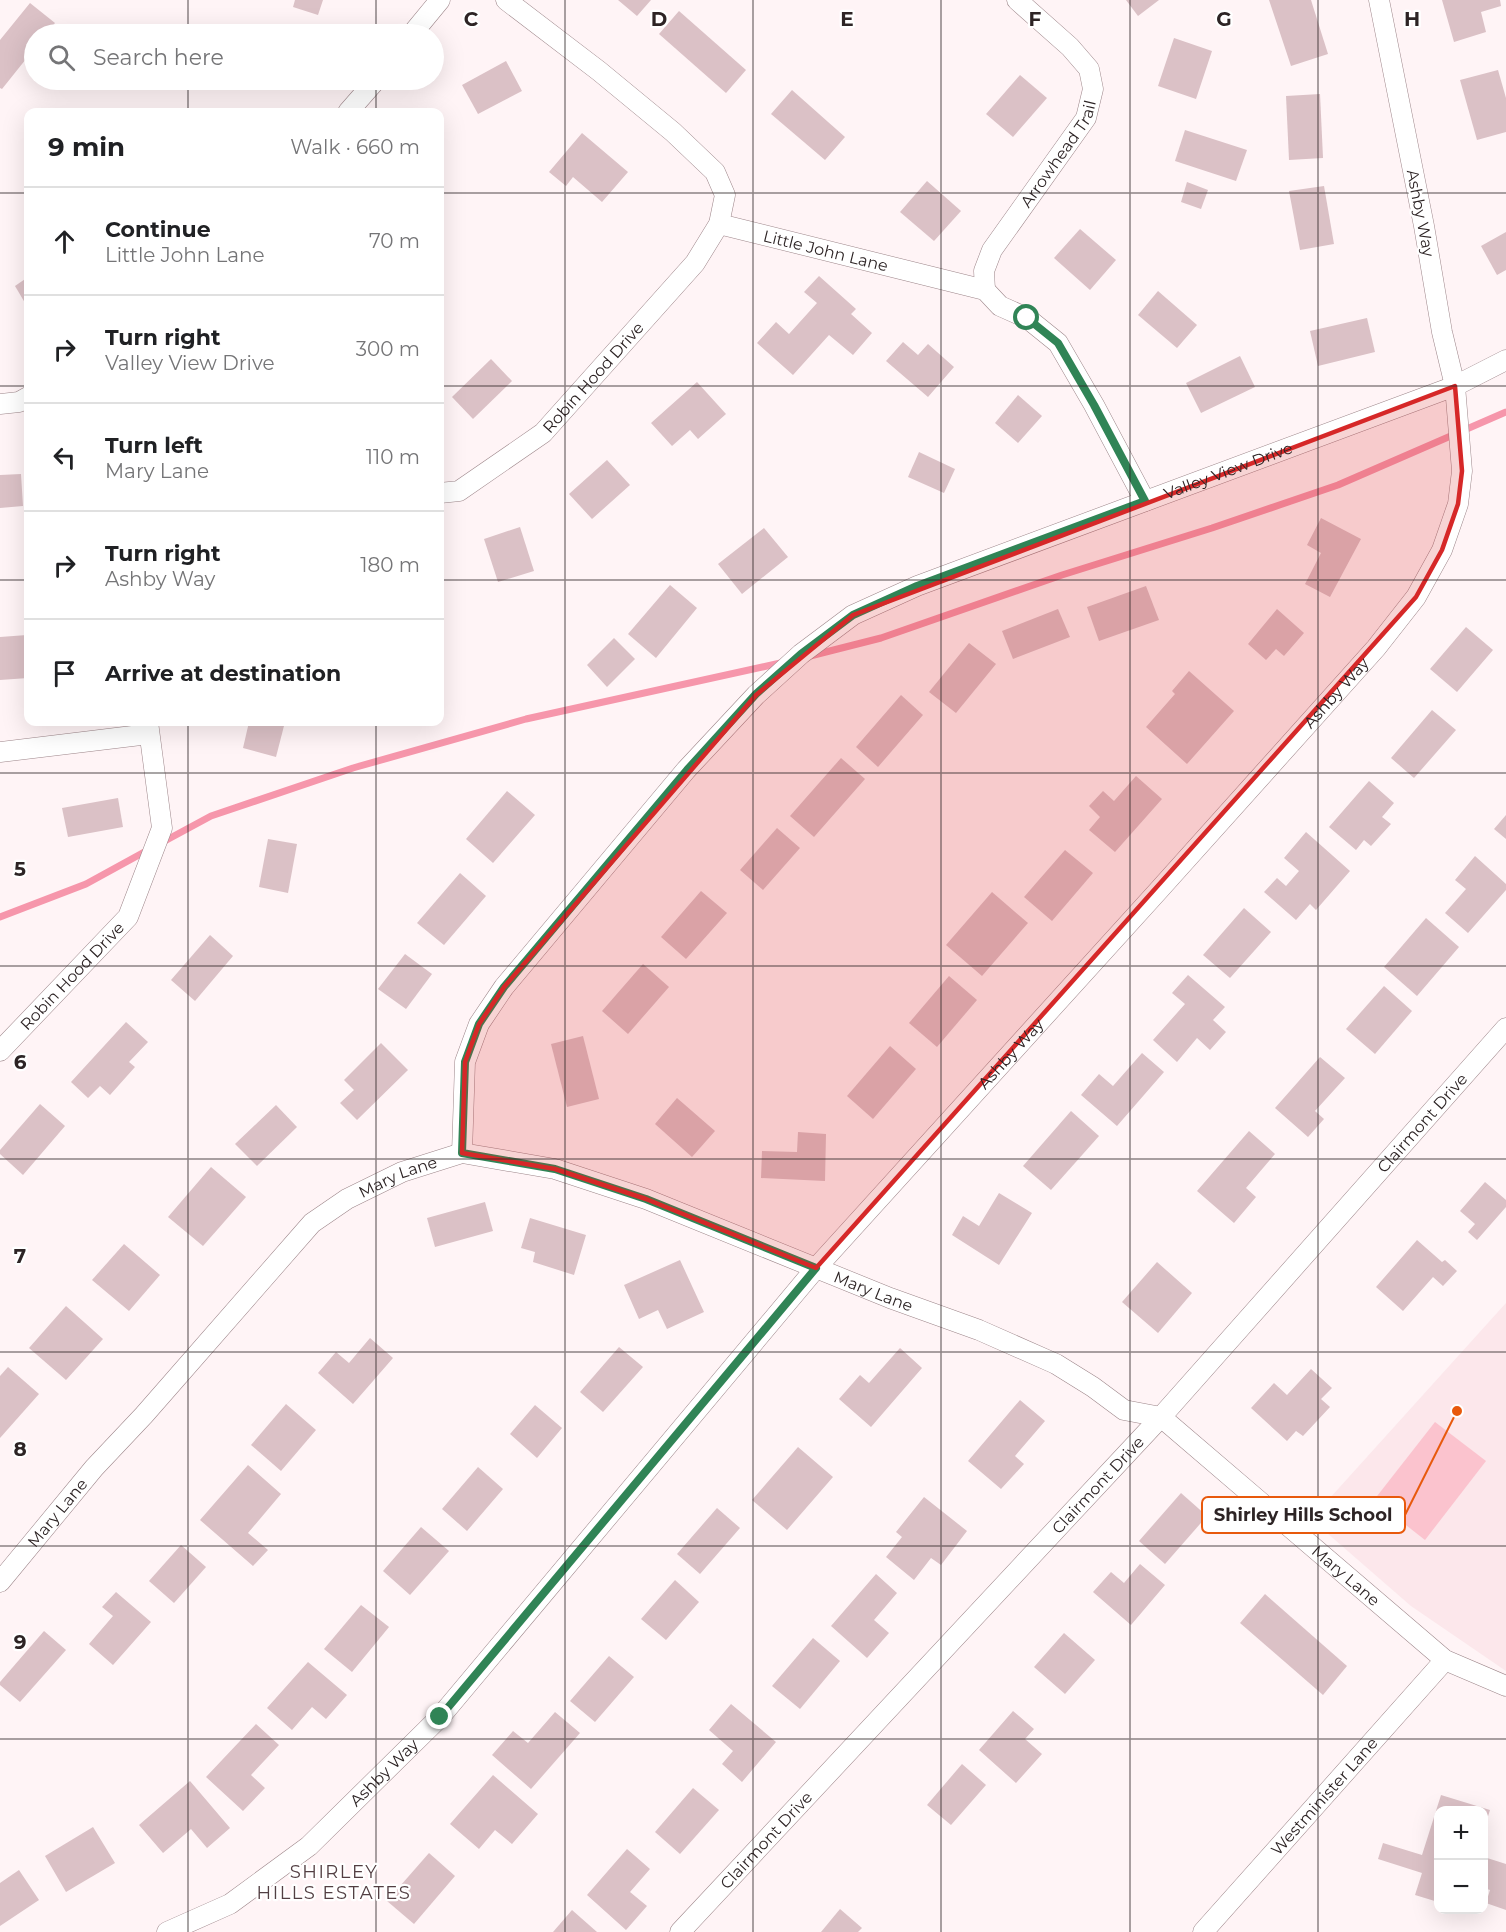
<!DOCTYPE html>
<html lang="en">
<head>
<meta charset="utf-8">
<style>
	:root { --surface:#fff; --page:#f6f6f6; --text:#202124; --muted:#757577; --line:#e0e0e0 }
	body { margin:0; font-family:Montserrat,sans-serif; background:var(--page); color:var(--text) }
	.controls { position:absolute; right:18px; bottom:18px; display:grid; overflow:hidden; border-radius:12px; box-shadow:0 6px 24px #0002 }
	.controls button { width:54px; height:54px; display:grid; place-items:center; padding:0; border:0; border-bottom:2px solid var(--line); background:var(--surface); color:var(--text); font:30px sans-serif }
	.stop { position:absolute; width:18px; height:18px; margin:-14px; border:4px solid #308456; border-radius:50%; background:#fff }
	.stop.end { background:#308456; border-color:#fff; box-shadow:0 2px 6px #0008 }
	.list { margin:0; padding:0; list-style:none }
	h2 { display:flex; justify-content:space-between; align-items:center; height:78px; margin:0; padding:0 24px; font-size:26px }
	h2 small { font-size:20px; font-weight:400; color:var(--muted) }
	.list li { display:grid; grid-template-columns:39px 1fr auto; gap:18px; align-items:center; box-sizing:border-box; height:108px; padding:0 24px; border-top:2px solid var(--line) }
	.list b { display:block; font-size:22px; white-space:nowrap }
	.list p { margin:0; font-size:20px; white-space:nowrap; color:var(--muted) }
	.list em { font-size:20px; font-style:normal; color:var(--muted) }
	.icon { flex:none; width:33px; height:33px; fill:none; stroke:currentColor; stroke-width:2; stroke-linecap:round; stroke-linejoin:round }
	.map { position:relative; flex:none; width:1506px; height:1932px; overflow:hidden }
	.search { position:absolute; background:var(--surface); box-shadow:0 6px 24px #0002; left:24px; top:24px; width:420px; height:66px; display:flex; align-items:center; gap:15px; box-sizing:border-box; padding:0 21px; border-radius:33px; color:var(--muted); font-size:22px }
	.panel { position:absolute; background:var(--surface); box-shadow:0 6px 24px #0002; left:24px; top:108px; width:420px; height:618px; border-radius:12px }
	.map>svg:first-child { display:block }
	.built { fill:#fce7eb }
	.green { fill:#fbc3ce }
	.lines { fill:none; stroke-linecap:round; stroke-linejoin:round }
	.stream { stroke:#f696ab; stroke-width:7 }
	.building { fill:#dbc1c6 }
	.minor-casing { stroke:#9d868a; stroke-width:21 }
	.minor { stroke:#fff; stroke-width:20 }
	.route { stroke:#308456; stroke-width:8 }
	.marked { fill:#d62828; fill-opacity:0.2; stroke:#d62828; stroke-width:4.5; stroke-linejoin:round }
	.grid { fill:none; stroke:#2d2425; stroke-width:1.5; stroke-opacity:0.55 }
	.labels { text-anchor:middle; stroke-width:4.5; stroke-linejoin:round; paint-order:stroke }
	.street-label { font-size:16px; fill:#2d2425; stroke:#fff }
	.neighbourhood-label { font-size:18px; letter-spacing:1.5px; fill:#523e42; stroke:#fff }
	.grid-label { font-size:20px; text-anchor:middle; font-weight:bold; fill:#2d2425; stroke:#fff; stroke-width:4.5; stroke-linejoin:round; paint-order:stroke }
	.leader { fill:none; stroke:#e8590c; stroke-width:2 }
	.callout-dot { fill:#e8590c; stroke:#fff; stroke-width:2 }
	.callout { fill:#fff; stroke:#e8590c; stroke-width:2 }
	.callout-label { font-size:18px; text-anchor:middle; font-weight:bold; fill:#2d2425 }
</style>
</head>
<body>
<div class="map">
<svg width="1506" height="1932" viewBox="0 0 1506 1932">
	<rect width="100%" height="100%" fill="#fff4f6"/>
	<path class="built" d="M1506 1303V1671L1411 1606 1311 1519Z"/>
	<path class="green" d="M1435 1422 1486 1461 1425 1540 1374 1500Z"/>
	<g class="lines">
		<g class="stream">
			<path d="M810 656 881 638 1062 575 1212 528 1338 485 1506 412"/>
			<path d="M161 843 211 816 353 768 526 719 785 662"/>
			<path d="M0 917 86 884 148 850"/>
		</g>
	</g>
	<g class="building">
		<path d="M295 0H323L318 15 293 7Z"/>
		<path d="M618 0H651L637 16Z"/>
		<path d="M1126 0H1159L1138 16Z"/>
		<path d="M1269 0H1311L1328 54 1291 66Z"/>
		<path d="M1442 0H1500L1501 6 1481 12 1486 32 1454 42Z"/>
		<path d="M30 3 55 23 46 34H34V49L2 89 0 88V40Z"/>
		<path d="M679 11 746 70 726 93 659 34Z"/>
		<path d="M1174 38 1212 51 1196 99 1158 86Z"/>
		<path d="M506 61 522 91 478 114 462 85Z"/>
		<path d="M1498 70 1506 98V132L1477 140 1460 80Z"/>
		<path d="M1020 75 1047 98 1013 137 986 114Z"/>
		<path d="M792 90 845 137 825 160 771 114Z"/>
		<path d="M1320 94 1323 158 1289 160 1286 96Z"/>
		<path d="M1185 130 1247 150 1236 181 1175 161Z"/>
		<path d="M582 133 628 172 602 202 573 177 566 186 549 172Z"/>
		<path d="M927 181 961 211 934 241 900 212Z"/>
		<path d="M1187 182 1208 190 1201 209 1181 202Z"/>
		<path d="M1324 186 1334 244 1300 250 1289 191Z"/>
		<path d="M1080 229 1116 260 1090 290 1054 258Z"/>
		<path d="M1506 232V270L1497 275 1481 246Z"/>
		<path d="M819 276 856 309 851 314 872 333 853 355 829 335 793 375 757 343 776 322 789 334 817 303 804 292Z"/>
		<path d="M28 277V308L15 286Z"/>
		<path d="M1158 291 1197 325 1177 348 1138 315Z"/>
		<path d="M1367 318 1375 352 1318 366 1310 331Z"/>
		<path d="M903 342 918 355 928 344 954 367 928 397 886 361Z"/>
		<path d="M1240 356 1255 387 1201 413 1186 383Z"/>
		<path d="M491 359 512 381 473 419 452 397Z"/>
		<path d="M697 382 726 414 698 439 690 430 672 446 651 423Z"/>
		<path d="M1018 395 1042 416 1018 443 995 423Z"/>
		<path d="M919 452 955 469 944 493 908 477Z"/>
		<path d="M607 460 630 485 592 519 569 494Z"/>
		<path d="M21 474 23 506 0 508V475Z"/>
		<path d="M1321 518 1361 539 1330 597 1305 584 1321 553 1307 545Z"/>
		<path d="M520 527 534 571 498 582 484 539Z"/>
		<path d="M764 528 788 557 742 594 718 564Z"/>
		<path d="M670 585 697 608 656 658 628 634Z"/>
		<path d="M1146 586 1159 620 1099 641 1087 607Z"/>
		<path d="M1058 609 1070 637 1013 659 1002 631Z"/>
		<path d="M1277 609 1304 633 1284 656 1276 649 1266 660 1248 644Z"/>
		<path d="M1466 627 1493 650 1457 692 1430 669Z"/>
		<path d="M27 635 28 678 0 680V637Z"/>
		<path d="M614 638 635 659 607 687 587 665Z"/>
		<path d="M969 643 996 664 956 713 929 692Z"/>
		<path d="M1189 671 1234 711 1187 764 1146 727 1175 694 1172 691Z"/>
		<path d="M901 695 923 715 878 767 856 747Z"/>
		<path d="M1432 710 1456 730 1414 778 1391 758Z"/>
		<path d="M249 722H285L276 757 243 748Z"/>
		<path d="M841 758 865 779 814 837 790 816Z"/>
		<path d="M1136 776 1162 799 1115 852 1089 830 1100 817 1089 806 1103 791 1114 801Z"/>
		<path d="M1369 781 1394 803 1382 817 1391 824 1371 846 1364 840 1356 850 1329 827Z"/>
		<path d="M507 791 535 815 493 863 466 839Z"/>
		<path d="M118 798 123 827 68 837 62 808Z"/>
		<path d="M1506 815V839L1494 829Z"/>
		<path d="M777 828 800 848 763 890 740 870Z"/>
		<path d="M1306 832 1350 871 1316 910 1310 904 1296 920 1264 892 1277 878 1286 886 1299 871 1284 858Z"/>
		<path d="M268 839 297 844 288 893 259 887Z"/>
		<path d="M1065 850 1093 873 1052 921 1024 897Z"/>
		<path d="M1475 856 1506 884V890L1468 933 1445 913 1466 889 1455 880Z"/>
		<path d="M460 873 486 896 444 945 417 923Z"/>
		<path d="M701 891 727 913 686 959 661 937Z"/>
		<path d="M992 892 1028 923 982 976 946 945Z"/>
		<path d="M1244 908 1271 932 1230 978 1203 955Z"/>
		<path d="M1426 918 1459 947 1417 996 1384 967Z"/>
		<path d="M210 935 233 956 195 1001 171 980Z"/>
		<path d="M405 954 432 974 406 1009 378 989Z"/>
		<path d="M643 964 669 987 628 1034 602 1011Z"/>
		<path d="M1188 975 1225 1007 1213 1020 1226 1032 1210 1050 1197 1038 1177 1062 1153 1040 1185 1004 1172 993Z"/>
		<path d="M949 976 977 1000 937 1047 909 1023Z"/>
		<path d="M1384 986 1412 1011 1375 1054 1346 1029Z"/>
		<path d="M126 1022 148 1042 129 1062 135 1067 110 1095 100 1086 88 1098 71 1082Z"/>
		<path d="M583 1036 599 1099 567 1107 551 1044Z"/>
		<path d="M381 1043 408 1070 357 1120 340 1103 354 1090 344 1080Z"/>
		<path d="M890 1046 916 1069 873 1119 847 1096Z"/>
		<path d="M1142 1053 1164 1072 1117 1126 1081 1095 1099 1074 1113 1086Z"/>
		<path d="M1320 1057 1345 1078 1315 1111 1324 1119 1308 1137 1275 1108Z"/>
		<path d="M677 1098 715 1131 692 1157 655 1124Z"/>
		<path d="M40 1104 65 1126 23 1175 0 1154V1150Z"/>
		<path d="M276 1105 297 1127 257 1166 235 1144Z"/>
		<path d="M1071 1111 1099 1136 1051 1190 1023 1166Z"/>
		<path d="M1249 1131 1275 1154 1246 1188 1256 1197 1234 1223 1197 1191Z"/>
		<path d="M798 1132 826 1134 825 1181 761 1178 762 1151 797 1152Z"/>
		<path d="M211 1167 246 1197 203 1246 168 1217Z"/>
		<path d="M1485 1182 1506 1200V1207L1477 1240 1468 1232 1475 1224 1460 1211Z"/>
		<path d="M999 1193 1032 1213 999 1265 952 1235 963 1216 979 1226Z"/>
		<path d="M485 1202 493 1231 435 1247 427 1218Z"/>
		<path d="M530 1218 586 1235 574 1275 533 1262 535 1252 521 1248Z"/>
		<path d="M1417 1240 1442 1262 1445 1260 1457 1271 1443 1286 1433 1277 1403 1311 1376 1287Z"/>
		<path d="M124 1244 160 1275 129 1311 92 1280Z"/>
		<path d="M680 1260 704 1312 667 1329 658 1310 639 1319 624 1285Z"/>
		<path d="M1157 1262 1192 1293 1158 1333 1122 1302Z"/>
		<path d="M66 1306 103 1339 66 1380 29 1348Z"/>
		<path d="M370 1338 393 1358 353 1404 318 1373 336 1352 349 1363Z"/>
		<path d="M619 1347 643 1367 603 1412 580 1392Z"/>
		<path d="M900 1348 922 1368 871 1427 839 1399 860 1375 869 1383Z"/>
		<path d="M8 1367 39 1394 0 1438V1376Z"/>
		<path d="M1311 1369 1332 1388 1321 1399 1330 1407 1303 1436 1296 1431 1287 1441 1251 1408 1274 1383 1287 1395Z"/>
		<path d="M1020 1400 1045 1421 1015 1456 1024 1464 1001 1489 968 1461Z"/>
		<path d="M286 1404 316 1430 281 1471 251 1445Z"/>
		<path d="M535 1405 562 1428 537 1458 510 1434Z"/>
		<path d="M798 1447 833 1477 787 1530 752 1500Z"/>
		<path d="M248 1465 281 1494 248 1533 268 1550 253 1566 200 1520Z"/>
		<path d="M478 1467 503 1489 467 1531 442 1509Z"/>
		<path d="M1181 1493 1207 1516 1165 1564 1139 1541Z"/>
		<path d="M924 1497 967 1531 941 1565 931 1558 914 1580 886 1557 902 1537 896 1532Z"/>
		<path d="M717 1508 740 1528 700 1574 677 1554Z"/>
		<path d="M421 1527 449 1551 410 1595 383 1571Z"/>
		<path d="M181 1545 206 1567 174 1603 149 1581Z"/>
		<path d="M1140 1564 1165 1585 1131 1625 1093 1592 1111 1572 1124 1583Z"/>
		<path d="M876 1574 897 1593 874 1620 889 1633 867 1658 831 1626Z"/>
		<path d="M675 1580 699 1602 666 1640 641 1619Z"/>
		<path d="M116 1592 151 1622 113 1665 89 1644 113 1616 102 1607Z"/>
		<path d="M1265 1594 1347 1666 1323 1695 1240 1623Z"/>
		<path d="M361 1605 389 1627 352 1672 324 1649Z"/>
		<path d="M44 1631 66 1650 20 1702 0 1685V1682Z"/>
		<path d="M1064 1633 1095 1660 1065 1694 1034 1667Z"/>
		<path d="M813 1638 840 1661 800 1709 772 1686Z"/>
		<path d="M609 1656 634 1677 595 1722 570 1701Z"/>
		<path d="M308 1662 347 1695 326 1719 312 1707 292 1730 267 1708Z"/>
		<path d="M731 1704 776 1742 742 1782 722 1764 733 1751 709 1730Z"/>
		<path d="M1013 1711 1034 1729 1025 1739 1042 1754 1016 1783 979 1750Z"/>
		<path d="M555 1712 580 1733 531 1789 492 1755 513 1731 528 1743Z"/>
		<path d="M256 1724 279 1745 251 1775 265 1788 243 1811 206 1777Z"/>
		<path d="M962 1764 986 1785 951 1825 927 1805Z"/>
		<path d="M493 1775 538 1814 512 1844 495 1830 479 1849 450 1824Z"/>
		<path d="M190 1781 230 1828 207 1848 191 1829 163 1853 139 1825Z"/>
		<path d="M693 1788 719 1810 680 1854 655 1832Z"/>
		<path d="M1441 1795 1490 1810 1484 1829V1810H1438V1902L1415 1895 1422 1873 1378 1859 1383 1843 1422 1855Z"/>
		<path d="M93 1827 115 1863 66 1892 45 1856Z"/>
		<path d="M627 1849 650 1869 630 1892 647 1906 626 1930 587 1895Z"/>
		<path d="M429 1853 455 1876 414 1924 387 1901Z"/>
		<path d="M1484 1857 1506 1864V1910L1486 1903 1490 1890 1484 1888Z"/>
		<path d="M19 1870 39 1900 0 1926V1883Z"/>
		<path d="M840 1909 862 1928 858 1932H821Z"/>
		<path d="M572 1910 597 1932H553Z"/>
	</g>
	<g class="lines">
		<defs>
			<g id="minor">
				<path d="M412 34 440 0"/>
				<path d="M348 112 376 80"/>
				<path id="s1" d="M719 224 985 290 1000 306 1027 318 1058 343 1094 405 1145 501"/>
				<path id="s2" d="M985 290 984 271 992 250 1086 118 1093 89 1089 69 1070 47 1017 0"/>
				<path d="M0 404 19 402 28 397"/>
				<path id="s3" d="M440 493 459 491 543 433 695 263 719 224 725 195 715 172 673 132 599 71 506 0"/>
				<path d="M0 752 149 734"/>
				<path id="s4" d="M0 1051 128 917 162 828 148 722"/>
				<path id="s5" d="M462 1153 465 1062 479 1024 504 987 686 770 756 695 801 654 853 615 917 586 1455 386 1506 360"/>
				<path id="s6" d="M0 1582 94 1468 144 1415 312 1223 347 1199 402 1172 462 1153 555 1169 646 1199 890 1298 979 1330 1056 1364 1093 1387 1124 1410 1161 1417 1445 1660 1506 1686"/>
				<path id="s7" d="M167 1932 230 1904 309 1846 440 1717 816 1268 1158 891 1376 648 1416 597 1442 550 1458 504 1462 471 1455 386 1442 332 1424 226 1379 0"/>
				<path id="s8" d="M680 1932 1161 1417 1506 1028"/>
				<path id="s9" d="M1203 1932 1445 1660"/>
			</g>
		</defs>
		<use href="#minor" class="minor-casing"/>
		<use href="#minor" class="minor"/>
	</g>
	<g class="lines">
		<path class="route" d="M440 1717 816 1268 646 1199 555 1169 462 1153 465 1062 479 1024 504 987 687 770 756 694 801 654 853 615 917 586 1145 501 1094 405 1058 343 1027 318"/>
	</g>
	<path class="marked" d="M1455 386 1462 471 1458 504 1442 550 1416 597 816 1268 646 1199 555 1169 462 1153 465 1062 479 1024 504 987 756 695 853 615Z"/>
	<path class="grid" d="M188 0V34M376 0V34M565 0V1932M753 0V1932M941 0V1932M1130 0V1932M1318 0V1932M188 80V112M376 80V112M0 193H28M440 193H1506M0 386H28M440 386H1506M0 580H28M440 580H1506M188 722V1932M376 722V1932M0 773H1506M0 966H1506M0 1159H1506M0 1352H1506M0 1546H1506M0 1739H1506"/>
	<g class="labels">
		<g class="street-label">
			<text dy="6" stroke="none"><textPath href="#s2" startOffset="159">Arrowhead Trail</textPath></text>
			<text transform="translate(1421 213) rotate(79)" y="6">Ashby Way</text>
			<text dy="6" stroke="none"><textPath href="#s1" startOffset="110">Little John Lane</textPath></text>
			<text dy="6" stroke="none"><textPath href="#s3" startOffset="196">Robin Hood Drive</textPath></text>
			<text dy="6" stroke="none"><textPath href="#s5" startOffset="1090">Valley View Drive</textPath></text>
			<text dy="6" stroke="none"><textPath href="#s7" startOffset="1712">Ashby Way</textPath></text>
			<text dy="6" stroke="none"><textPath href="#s4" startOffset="104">Robin Hood Drive</textPath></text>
			<text dy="6" stroke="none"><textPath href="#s7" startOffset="1226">Ashby Way</textPath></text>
			<text dy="6" stroke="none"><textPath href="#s8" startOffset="1098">Clairmont Drive</textPath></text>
			<text dy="6" stroke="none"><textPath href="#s6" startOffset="574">Mary Lane</textPath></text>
			<text dy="6" stroke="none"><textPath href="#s6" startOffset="1078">Mary Lane</textPath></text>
			<text dy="6" stroke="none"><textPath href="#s8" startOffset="612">Clairmont Drive</textPath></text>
			<text dy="6" stroke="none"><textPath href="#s6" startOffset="90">Mary Lane</textPath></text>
			<text dy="6" stroke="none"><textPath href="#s6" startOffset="1638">Mary Lane</textPath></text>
			<text dy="6" stroke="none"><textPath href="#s7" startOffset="272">Ashby Way</textPath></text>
			<text dy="6" stroke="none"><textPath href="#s9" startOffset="182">Westminister Lane</textPath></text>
			<text dy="6" stroke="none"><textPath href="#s8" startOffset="126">Clairmont Drive</textPath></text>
		</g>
		<g class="neighbourhood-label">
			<text x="334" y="1878">SHIRLEY<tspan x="334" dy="21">HILLS ESTATES</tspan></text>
		</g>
	</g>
	<g class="grid-label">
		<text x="471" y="26">C</text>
		<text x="659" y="26">D</text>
		<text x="847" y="26">E</text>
		<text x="1035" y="26">F</text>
		<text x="1224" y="26">G</text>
		<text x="1412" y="26">H</text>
		<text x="20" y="876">5</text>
		<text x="20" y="1069">6</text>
		<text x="20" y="1263">7</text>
		<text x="20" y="1456">8</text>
		<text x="20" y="1649">9</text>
	</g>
	<path class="leader" d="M1457 1411L1405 1515"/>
	<circle class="callout-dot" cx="1457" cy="1411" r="6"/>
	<rect class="callout" x="1202" y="1497" width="203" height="36" rx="6"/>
	<g class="callout-label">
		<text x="1303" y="1521">Shirley Hills School</text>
	</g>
</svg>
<div class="controls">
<button>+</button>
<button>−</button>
</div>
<div class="stop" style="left:1027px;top:318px"></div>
<div class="stop end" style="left:440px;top:1717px"></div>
<div class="search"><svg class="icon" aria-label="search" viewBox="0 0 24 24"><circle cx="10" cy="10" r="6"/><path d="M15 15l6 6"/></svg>Search here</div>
<section class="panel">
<h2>9 min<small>Walk · 660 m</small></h2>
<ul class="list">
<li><svg class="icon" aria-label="ahead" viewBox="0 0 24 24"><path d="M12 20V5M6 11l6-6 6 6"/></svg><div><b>Continue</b><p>Little John Lane</p></div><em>70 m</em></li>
<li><svg class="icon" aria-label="right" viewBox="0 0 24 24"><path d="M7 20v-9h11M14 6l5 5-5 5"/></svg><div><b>Turn right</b><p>Valley View Drive</p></div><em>300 m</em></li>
<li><svg class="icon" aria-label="left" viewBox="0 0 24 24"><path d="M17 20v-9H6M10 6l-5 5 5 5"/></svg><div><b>Turn left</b><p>Mary Lane</p></div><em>110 m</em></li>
<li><svg class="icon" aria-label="right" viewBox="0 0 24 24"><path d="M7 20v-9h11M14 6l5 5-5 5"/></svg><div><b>Turn right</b><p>Ashby Way</p></div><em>180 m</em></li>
<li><svg class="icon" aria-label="arrive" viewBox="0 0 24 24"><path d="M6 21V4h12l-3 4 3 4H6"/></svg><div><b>Arrive at destination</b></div></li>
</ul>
</section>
</div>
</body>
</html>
